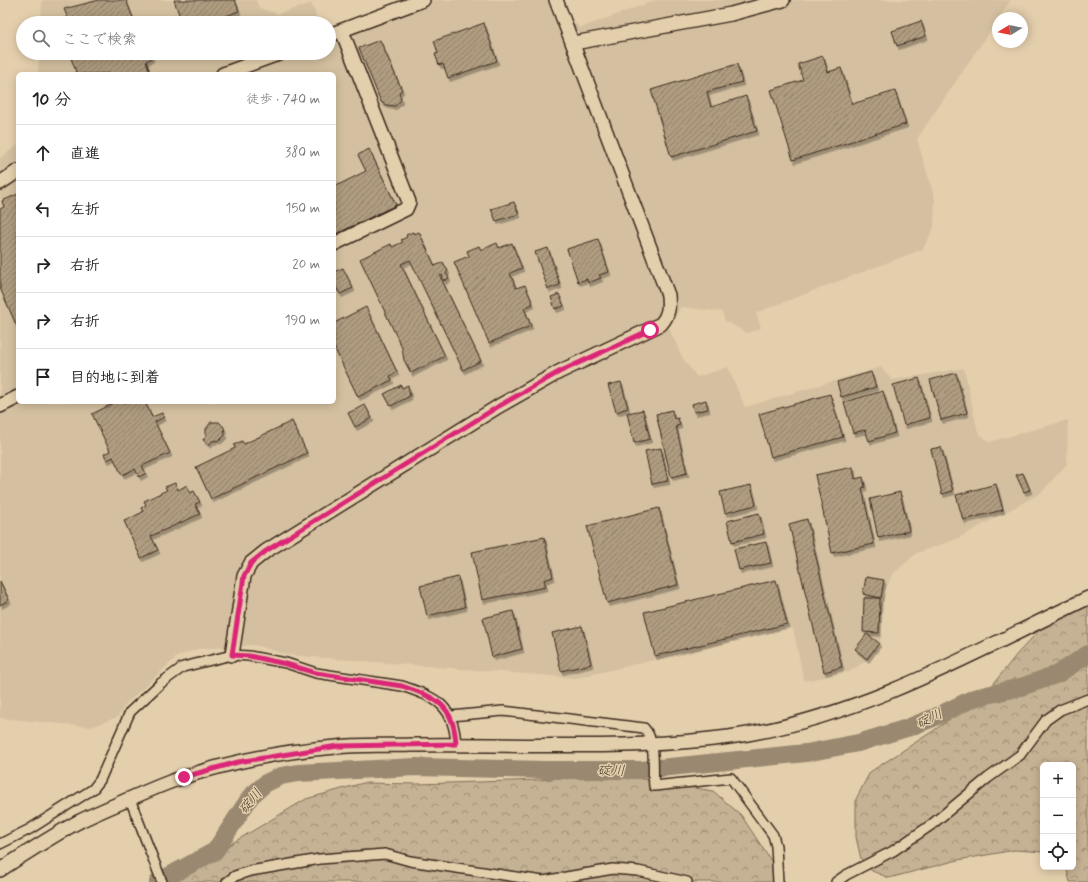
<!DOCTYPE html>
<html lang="ja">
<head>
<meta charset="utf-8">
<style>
	:root { --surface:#fff; --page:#f2f2f2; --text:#222; --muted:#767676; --line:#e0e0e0 }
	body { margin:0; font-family:Mynerve,"Klee One",sans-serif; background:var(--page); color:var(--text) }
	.controls { position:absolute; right:12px; bottom:12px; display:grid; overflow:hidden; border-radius:6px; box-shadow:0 2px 10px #0003 }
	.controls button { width:36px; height:36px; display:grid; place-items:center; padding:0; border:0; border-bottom:1px solid var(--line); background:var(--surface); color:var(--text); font:20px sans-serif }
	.compass { position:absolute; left:992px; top:12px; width:36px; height:36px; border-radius:50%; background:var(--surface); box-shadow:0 2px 10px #0003; rotate:260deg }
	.stop { position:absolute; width:12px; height:12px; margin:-9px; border:3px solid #db2777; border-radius:50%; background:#fff }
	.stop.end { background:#db2777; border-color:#fff; box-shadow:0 1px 4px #0008 }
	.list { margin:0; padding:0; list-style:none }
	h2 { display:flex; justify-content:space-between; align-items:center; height:52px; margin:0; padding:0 16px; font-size:17px }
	h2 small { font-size:13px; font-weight:400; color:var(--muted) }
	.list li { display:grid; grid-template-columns:26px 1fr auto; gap:12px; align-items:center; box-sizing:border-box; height:56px; padding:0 16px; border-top:1px solid var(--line) }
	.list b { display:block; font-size:15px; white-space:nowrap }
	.list em { font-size:13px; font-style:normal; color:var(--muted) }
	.icon { flex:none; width:22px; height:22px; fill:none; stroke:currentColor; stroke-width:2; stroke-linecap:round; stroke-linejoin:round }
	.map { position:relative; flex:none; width:1088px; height:882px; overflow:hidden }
	.search { position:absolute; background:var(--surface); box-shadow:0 2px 10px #0003; left:16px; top:16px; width:320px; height:44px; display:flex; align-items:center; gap:10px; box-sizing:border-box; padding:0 14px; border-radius:22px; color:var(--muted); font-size:15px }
	.panel { position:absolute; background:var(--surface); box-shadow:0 2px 10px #0003; left:16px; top:72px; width:320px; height:332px; border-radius:6px }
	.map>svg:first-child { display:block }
	.built { fill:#d4c0a0 }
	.forest { fill:url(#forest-crowns); stroke:#806e58 }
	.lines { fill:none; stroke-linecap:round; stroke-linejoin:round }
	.river { stroke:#9a886f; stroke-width:18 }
	.building { fill:url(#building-hatch); stroke:#3b2a1e; filter:url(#shadow) }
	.street-casing { stroke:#3b2a1e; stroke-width:12 }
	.secondary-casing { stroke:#3b2a1e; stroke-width:16 }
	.street { stroke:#e4cfad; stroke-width:9 }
	.secondary { stroke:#e4cfad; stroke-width:13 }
	.route { stroke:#db2777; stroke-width:5 }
	.labels { text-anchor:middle; stroke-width:3; stroke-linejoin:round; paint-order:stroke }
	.water-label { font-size:14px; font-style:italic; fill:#4e3d2e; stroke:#e4cfad }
</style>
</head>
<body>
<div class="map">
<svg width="1088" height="882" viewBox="0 0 1088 882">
	<defs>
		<pattern id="forest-crowns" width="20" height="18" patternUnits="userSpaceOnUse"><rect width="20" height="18" fill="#c5b193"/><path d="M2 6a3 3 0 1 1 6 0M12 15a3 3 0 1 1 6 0" fill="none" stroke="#a19077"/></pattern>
		<pattern id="building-hatch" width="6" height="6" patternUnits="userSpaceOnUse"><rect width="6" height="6" fill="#b09c80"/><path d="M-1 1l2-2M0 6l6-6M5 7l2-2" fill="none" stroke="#907f68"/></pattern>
		<filter id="shadow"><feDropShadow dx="2" dy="3.5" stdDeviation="0" flood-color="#0004"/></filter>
	</defs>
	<rect width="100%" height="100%" fill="#e4cfad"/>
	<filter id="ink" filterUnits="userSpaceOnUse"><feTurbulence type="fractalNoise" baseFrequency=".025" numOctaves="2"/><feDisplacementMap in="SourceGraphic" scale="8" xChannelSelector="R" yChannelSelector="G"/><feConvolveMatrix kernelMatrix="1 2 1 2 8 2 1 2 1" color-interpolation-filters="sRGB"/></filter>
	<g filter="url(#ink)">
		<g class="built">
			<path d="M42 0H256L259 8 278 14 311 3 319 23H41Z"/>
			<path d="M404 0H563L572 20 580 28 656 0H1011L917 139 935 199 934 227 923 249 756 313 761 328 747 333 725 321 722 312 681 307 669 328 682 357 697 377 728 367 745 407 881 367 892 380 964 368 978 432 989 442 1068 420 1067 464 1041 493 957 539 917 553 892 575 883 596 880 645 869 659 849 672 804 681 793 628 576 678 287 655 255 645 198 649 178 656 126 704 118 717 91 727 0 718V158L18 145V402H334V74H38L39 53H329V28Z"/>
		</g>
		<g class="forest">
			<path d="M1088 596V882H1070L1066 867H1073V765H1043V852L1015 850 958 860 889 878 872 871 861 859 856 837V799L870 772 933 731 987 692 1017 654 1046 623Z"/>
			<path d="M608 773 713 791 741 815 785 882H167L306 799 363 783 417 784 541 780Z"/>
		</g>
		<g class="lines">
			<path class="river" d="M158 882 215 851 251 796 266 783 281 776 298 773 415 767 545 770H641L806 753 858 743 907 728 933 718 974 698 1021 687 1058 674 1088 654"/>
		</g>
		<g class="building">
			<path d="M99 0H126L135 23H63L69 21 64 9Z"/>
			<path d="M174 0H235L239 11 208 23H182Z"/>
			<path d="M921 21 926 36 897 46 892 31Z"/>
			<path d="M484 23 497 61 448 78 443 64 439 65 435 54 438 53 434 41Z"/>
			<path d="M380 40 402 90 399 92 401 100 395 106 386 105 381 102 359 48Z"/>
			<path d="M69 53H150L152 58 146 61 150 73 77 74Z"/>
			<path d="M823 56 828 72 841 68 852 104 895 91 906 124 793 160 771 90 803 80 798 64Z"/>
			<path d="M737 64 742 82 707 92 711 107 746 96 757 131 671 157 651 90Z"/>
			<path d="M369 149 396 205 334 235V187L366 171 358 155Z"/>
			<path d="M18 194V329L0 288V209L4 207 2 201Z"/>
			<path d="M514 202 519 214 496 221 491 209Z"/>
			<path d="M413 232 414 234 419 232 435 266 443 262 448 271 446 273 449 278 444 281 442 275 440 276 481 361 463 370 410 260 401 264 445 356 411 373 404 360 402 348 360 259 391 244 392 247 403 242 401 240 407 237 406 235Z"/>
			<path d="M598 239 609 272 599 275 601 278 588 283 587 279 578 282 567 249Z"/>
			<path d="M497 243 499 248 512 243 522 268 510 273 516 288 525 285 533 304 524 308 531 326 489 343 454 262 469 256 467 251 479 246 481 250Z"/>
			<path d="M548 248 560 285 548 289 535 252Z"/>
			<path d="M343 268 353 288 340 294 336 287 334 288V272Z"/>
			<path d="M559 294 564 306 555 309 551 297Z"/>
			<path d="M366 307 397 372 390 376 392 380 358 397 334 347V323Z"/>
			<path d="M871 372 876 387 841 397 837 382Z"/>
			<path d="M956 373 967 413 941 420 930 380Z"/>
			<path d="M919 378 930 418 904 425 893 385Z"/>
			<path d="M621 382 628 408 616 412 608 385Z"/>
			<path d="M401 385 402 388 408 385 410 396 391 406 384 394Z"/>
			<path d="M883 391 895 433 869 441 865 430 853 433 844 402Z"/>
			<path d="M830 394 843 437 771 457 759 414Z"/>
			<path d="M706 400 708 409 694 412 692 404Z"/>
			<path d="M116 402H145L152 417 162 413 164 417 155 422 170 453 142 466 146 473 139 477 135 469 122 475 113 457 107 460 104 454 110 451 92 414Z"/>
			<path d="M365 405 372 418 355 427 348 413Z"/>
			<path d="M643 410 650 439 634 443 627 413Z"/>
			<path d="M672 410 674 419 678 418 680 425 676 426 687 473 671 477 656 414Z"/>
			<path d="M292 421 307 453 211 499 196 467 235 448 234 445 242 441 244 444Z"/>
			<path d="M211 422H219L224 427 225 435 220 440 212 441 209 445 203 440 206 436V429Z"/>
			<path d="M941 447 953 491 942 494 931 449Z"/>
			<path d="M661 448 668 481 652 484 645 451Z"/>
			<path d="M853 467 855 479 863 477 865 487 862 488 874 544 832 553 815 475Z"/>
			<path d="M1023 473 1030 490 1024 492 1016 475Z"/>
			<path d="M175 483 178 490 187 485 190 493 194 491 200 502 195 504 200 514 151 536 158 550 141 558 124 521 143 512 141 508 146 505 144 501 167 490 165 487Z"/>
			<path d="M996 484 1003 510 963 520 956 495Z"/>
			<path d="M751 485 756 505 725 513 720 492Z"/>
			<path d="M900 492 909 531 878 538 870 499Z"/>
			<path d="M659 508 678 585 607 603 587 526Z"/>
			<path d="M759 513 764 534 732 542 727 521Z"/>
			<path d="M807 519 842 667 824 672 789 524Z"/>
			<path d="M544 537 553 577 544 580 546 587 482 600 472 552Z"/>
			<path d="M766 542 771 563 739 570 734 549Z"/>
			<path d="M458 577 465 607 427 616 420 586Z"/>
			<path d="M866 577 884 580 881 598 863 594Z"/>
			<path d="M776 580 787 624 655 656 644 612Z"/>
			<path d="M0 581 9 600 0 605Z"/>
			<path d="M864 598H880L879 633 863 632Z"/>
			<path d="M513 611 522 649 492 657 483 618Z"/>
			<path d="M582 626 591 664 561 671 552 633Z"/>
			<path d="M867 634 879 643 867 659 855 649Z"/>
		</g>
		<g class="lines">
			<defs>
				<g id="street">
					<path d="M451 716 503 711 644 728C657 742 652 768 654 786L731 778 773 835 776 846 778 882"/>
					<path d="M130 799 162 882"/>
					<path d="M0 844 30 829 93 789 100 780 130 712 161 683 183 667 232 655 249 656 286 663 316 673 402 686C437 698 454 705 456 745"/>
					<path d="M227 882 235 876 250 871 268 868 320 859 385 854 410 861 543 881 613 869 638 871 687 882"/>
					<path d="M836 882 846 875 893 851 931 825 988 778 1020 755 1046 720 1060 710 1088 699"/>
				</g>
				<g id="secondary">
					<path d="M329 35 423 0"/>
					<path d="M574 43 731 14 783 0"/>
					<path d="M223 74 281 53"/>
					<path d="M0 183 18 171"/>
					<path d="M334 244 406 209 409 202 342 31"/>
					<path d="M0 406 18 397"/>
					<path d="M232 655 244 576 251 563 266 551 499 406 559 372 661 324C669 315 669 307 668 295L556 0"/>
					<path d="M0 870C26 853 52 836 78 822 92 815 106 809 120 803 141 794 162 784 184 777 233 761 284 751 336 747 360 744 386 746 410 745 521 743 632 752 742 735 866 715 977 651 1088 598"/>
				</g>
			</defs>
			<use href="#street" class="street-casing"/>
			<use href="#secondary" class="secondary-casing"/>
			<use href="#street" class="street"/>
			<use href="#secondary" class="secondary"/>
		</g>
	</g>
	<g class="lines" filter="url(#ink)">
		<path class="route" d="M184 777 238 762 338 746 456 744C454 705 437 698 402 686L316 673 286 664 249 656 232 655 244 576 251 563 266 551 499 406 559 372 650 330"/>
	</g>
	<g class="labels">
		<g class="water-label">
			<text transform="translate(929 718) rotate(-25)" y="5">碇川</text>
			<text transform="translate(611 770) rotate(1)" y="5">碇川</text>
			<text transform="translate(250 801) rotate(-51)" y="5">碇川</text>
		</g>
	</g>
</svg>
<div class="controls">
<button>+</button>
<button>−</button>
<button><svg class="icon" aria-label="locate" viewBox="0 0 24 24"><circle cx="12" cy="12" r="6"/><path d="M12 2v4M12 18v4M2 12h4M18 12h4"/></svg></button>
</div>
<svg class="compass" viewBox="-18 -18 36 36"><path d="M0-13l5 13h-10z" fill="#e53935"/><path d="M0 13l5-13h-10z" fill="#767676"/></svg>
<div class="stop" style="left:650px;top:330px"></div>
<div class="stop end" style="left:184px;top:777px"></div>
<div class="search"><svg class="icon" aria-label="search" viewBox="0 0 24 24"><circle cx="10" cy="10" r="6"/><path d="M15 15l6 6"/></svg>ここで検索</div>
<section class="panel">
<h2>10 分<small>徒歩 · 740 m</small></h2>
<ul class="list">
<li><svg class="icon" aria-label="ahead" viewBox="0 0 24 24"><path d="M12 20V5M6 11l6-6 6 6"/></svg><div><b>直進</b></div><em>380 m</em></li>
<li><svg class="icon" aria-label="left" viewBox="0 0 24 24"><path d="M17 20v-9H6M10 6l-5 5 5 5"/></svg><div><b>左折</b></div><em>150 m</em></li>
<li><svg class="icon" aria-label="right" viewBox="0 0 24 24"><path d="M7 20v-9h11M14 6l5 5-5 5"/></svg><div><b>右折</b></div><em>20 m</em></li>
<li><svg class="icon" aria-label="right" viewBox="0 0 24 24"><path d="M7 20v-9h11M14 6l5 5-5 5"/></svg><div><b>右折</b></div><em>190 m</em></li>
<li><svg class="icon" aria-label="arrive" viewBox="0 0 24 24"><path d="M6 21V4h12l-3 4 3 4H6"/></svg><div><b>目的地に到着</b></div></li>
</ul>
</section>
</div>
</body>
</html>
